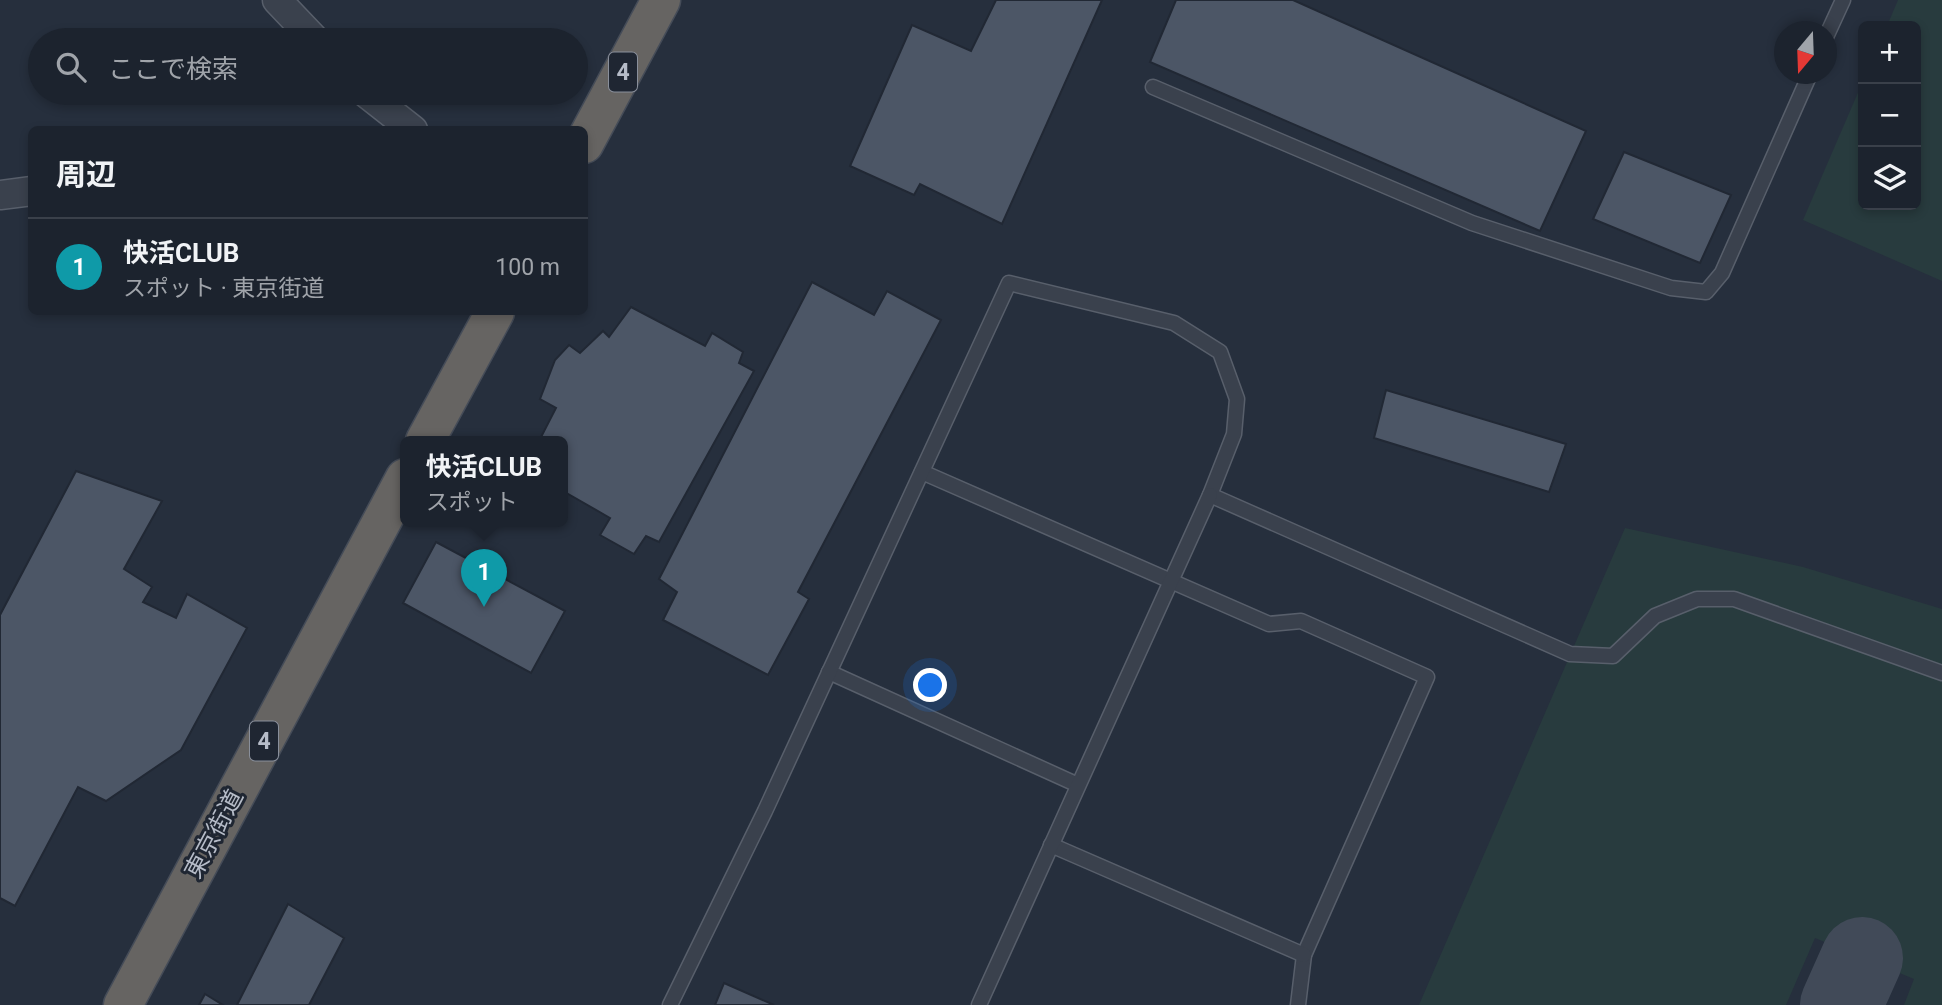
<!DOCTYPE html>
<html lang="ja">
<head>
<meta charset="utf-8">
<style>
	:root { --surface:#1c232e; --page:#292f3a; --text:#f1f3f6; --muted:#a0a4aa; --line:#3a404a; --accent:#b45309 }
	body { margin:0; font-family:Roboto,"Noto Sans JP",sans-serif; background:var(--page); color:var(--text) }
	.controls { position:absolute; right:21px; top:21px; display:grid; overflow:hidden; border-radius:10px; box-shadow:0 4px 10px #0003 }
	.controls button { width:63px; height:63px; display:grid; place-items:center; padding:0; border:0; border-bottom:2px solid var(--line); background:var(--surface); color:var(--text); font:35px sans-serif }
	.compass { position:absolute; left:1774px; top:21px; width:63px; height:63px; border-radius:50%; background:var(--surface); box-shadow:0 4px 10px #0003; rotate:199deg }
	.you { position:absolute; left:931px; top:686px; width:24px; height:24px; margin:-18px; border:5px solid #fff; border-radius:50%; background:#1a73e8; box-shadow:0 0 0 10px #1a73e833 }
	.badge { display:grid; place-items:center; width:46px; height:46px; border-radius:50%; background:var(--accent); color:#fff; font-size:23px; font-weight:700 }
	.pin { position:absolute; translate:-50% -58px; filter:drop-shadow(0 2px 4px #0008) }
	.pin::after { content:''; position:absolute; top:37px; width:24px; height:21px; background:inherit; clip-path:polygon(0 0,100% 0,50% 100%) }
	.popup { position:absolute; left:400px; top:436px; width:168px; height:91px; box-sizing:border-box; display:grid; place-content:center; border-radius:10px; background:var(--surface); filter:drop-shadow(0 2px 5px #0005); font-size:23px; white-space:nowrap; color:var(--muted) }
	.popup b { font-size:26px; color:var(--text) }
	.popup::after { content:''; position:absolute; left:50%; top:100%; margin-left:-14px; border:14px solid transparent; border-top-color:var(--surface) }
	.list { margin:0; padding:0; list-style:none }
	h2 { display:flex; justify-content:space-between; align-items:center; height:91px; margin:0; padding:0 28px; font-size:30px }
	h2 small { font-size:23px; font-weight:400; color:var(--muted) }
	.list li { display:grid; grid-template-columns:46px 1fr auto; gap:21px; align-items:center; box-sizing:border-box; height:98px; padding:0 28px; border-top:2px solid var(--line) }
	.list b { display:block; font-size:26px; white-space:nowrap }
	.list p { margin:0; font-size:23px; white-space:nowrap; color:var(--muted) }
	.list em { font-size:23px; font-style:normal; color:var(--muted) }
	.icon { flex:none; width:38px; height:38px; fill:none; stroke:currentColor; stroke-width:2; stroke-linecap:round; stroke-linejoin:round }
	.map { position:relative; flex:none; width:1942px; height:1005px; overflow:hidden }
	.search { position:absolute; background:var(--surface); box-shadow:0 4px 10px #0003; left:28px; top:28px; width:560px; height:77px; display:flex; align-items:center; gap:18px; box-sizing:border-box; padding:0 24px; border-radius:38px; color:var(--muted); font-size:26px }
	.panel { position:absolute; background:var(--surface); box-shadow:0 4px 10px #0003; left:28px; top:126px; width:560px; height:189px; border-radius:10px }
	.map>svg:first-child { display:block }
	.green { fill:#283b3e }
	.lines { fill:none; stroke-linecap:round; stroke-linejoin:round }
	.taxiway { stroke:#414a58; stroke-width:82 }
	.building { fill:#4c5666; stroke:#212834; stroke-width:2 }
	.service-casing { stroke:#585f6b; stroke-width:17 }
	.minor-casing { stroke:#585f6b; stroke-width:31 }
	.trunk-casing { stroke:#454c58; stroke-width:41 }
	.service { stroke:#3a414d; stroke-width:14 }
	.minor { stroke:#3a414d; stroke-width:28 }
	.trunk { stroke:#666462; stroke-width:38 }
	.labels { text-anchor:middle; stroke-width:6; stroke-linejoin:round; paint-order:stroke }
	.shield { fill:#1f2632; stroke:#898f9b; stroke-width:2 }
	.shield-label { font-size:23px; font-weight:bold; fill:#b6bcc8 }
	.street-label { font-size:24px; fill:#b6bcc8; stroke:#1f2632 }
</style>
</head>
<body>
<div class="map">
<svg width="1942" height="1005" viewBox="0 0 1942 1005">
	<rect width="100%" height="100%" fill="#262f3d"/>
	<g class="green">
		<path d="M1898 0H1942V281L1803 220 1863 81V205H1916V26H1887Z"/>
		<path d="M1625 528 1803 567 1942 609V1005H1904L1914 979 1815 938 1786 1005H1419Z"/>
	</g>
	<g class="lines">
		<path class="taxiway" d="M1841 1005 1862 958"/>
	</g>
	<g class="building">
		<path d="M996 0H1102L1002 224 920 184 914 195 850 166 912 25 971 51Z"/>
		<path d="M1176 0H1293L1586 131 1540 231 1150 62Z"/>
		<path d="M1624 152 1731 195 1700 263 1593 219Z"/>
		<path d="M812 282 874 315 887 291 941 320 798 592 809 599 768 675 663 620 677 592 659 579Z"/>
		<path d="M631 307 705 346 712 333 743 352 739 363 754 371 659 542 646 536 634 554 600 535 610 518 563 491V441H539L556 408 540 399 555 360 569 345 580 353 603 331 609 337Z"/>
		<path d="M1386 390 1566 444 1549 492 1374 438Z"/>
		<path d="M76 471 162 501 124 569 152 587 143 602 176 618 187 594 247 628 181 750 106 801 78 787 15 906 0 898V615Z"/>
		<path d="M436 542 565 611 531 673 403 603Z"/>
		<path d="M288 904 344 938 309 1005H237Z"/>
		<path d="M724 983 774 1005H715Z"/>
		<path d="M205 994 223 1005H199Z"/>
	</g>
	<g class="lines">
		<defs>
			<g id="service">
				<path d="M1826 37 1843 0"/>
				<path d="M1153 87 1472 223 1671 288 1706 292 1722 273 1810 74"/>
				<path d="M922 472 1269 624 1301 621 1427 677 1304 955 1298 1005"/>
				<path d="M829 672 1078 785"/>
				<path d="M1051 845 1304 955"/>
				<path d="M670 1005 765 811 1009 283 1174 323 1220 352 1237 399 1234 434 1210 495 1570 654 1613 656 1655 616 1697 599H1734L1942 673"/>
				<path d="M979 1005 1210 495"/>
			</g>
			<g id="minor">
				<path d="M277 0 315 40"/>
				<path d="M366 93 413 130"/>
				<path d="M0 195 32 191"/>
			</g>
			<g id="trunk">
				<path d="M584 144 661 0"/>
				<path d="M425 441 495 312"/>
				<path d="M123 1005 405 478"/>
			</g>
		</defs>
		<use href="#service" class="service-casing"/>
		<use href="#minor" class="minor-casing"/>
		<use href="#trunk" class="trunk-casing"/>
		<use href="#service" class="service"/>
		<use href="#minor" class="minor"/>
		<use href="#trunk" class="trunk"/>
	</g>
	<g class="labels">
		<g class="shield">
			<rect x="609" y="52.5" width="28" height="39" rx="5"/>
			<rect x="250" y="721.5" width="28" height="39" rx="5"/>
		</g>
		<g class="shield-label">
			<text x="623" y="80">4</text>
			<text x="264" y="749">4</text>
		</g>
		<g class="street-label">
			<text transform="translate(214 834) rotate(-62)" y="8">東京街道</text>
		</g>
	</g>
</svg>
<div class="controls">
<button>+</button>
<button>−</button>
<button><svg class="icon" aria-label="layers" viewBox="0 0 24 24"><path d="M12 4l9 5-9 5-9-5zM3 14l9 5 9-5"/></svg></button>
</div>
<svg class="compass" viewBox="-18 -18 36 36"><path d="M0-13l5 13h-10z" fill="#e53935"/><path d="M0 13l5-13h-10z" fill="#a0a4aa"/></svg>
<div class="you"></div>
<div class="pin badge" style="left:484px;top:607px;background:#0f9aa8">1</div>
<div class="popup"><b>快活CLUB</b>スポット</div>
<div class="search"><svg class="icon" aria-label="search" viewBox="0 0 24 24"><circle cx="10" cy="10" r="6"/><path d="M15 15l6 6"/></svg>ここで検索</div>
<section class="panel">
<h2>周辺<small></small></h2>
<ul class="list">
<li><span class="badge" style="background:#0f9aa8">1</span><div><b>快活CLUB</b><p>スポット · 東京街道</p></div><em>100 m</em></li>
</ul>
</section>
</div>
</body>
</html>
